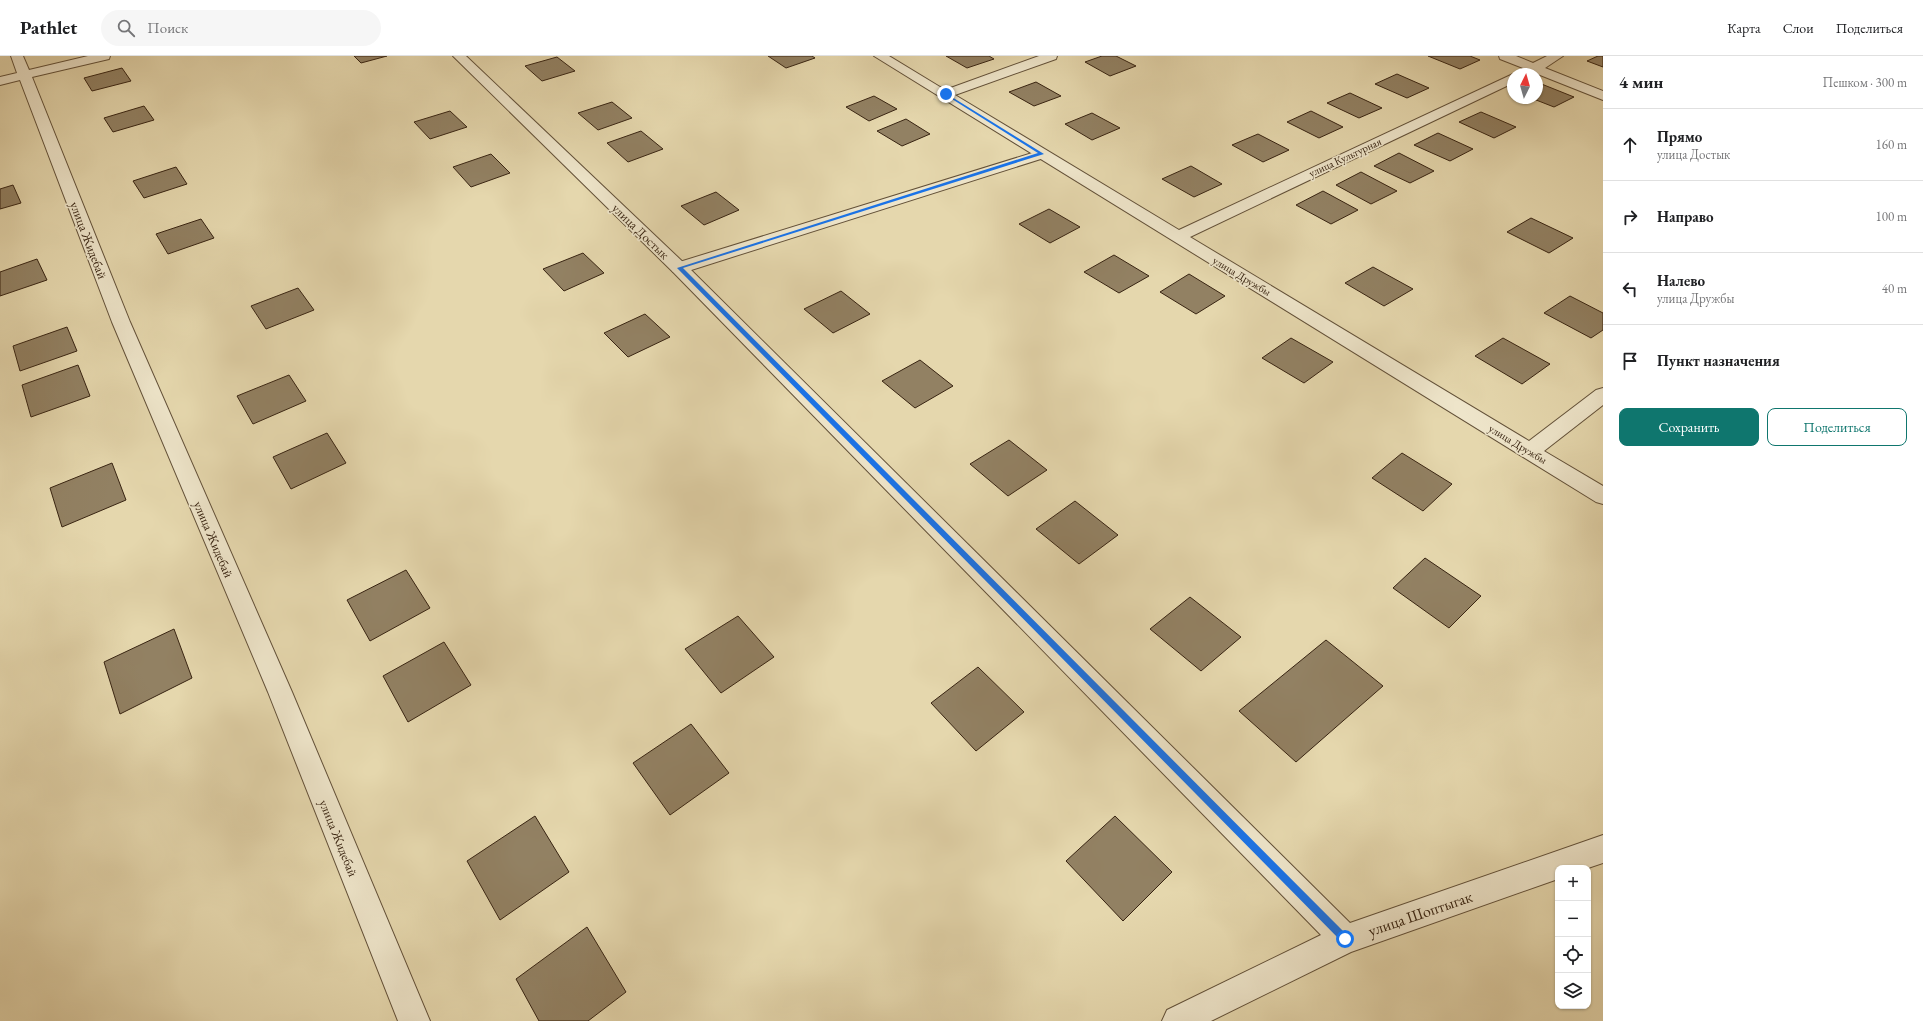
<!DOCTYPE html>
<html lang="ru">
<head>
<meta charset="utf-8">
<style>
	:root { --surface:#fff; --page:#f6f6f6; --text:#202124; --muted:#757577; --line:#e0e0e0; --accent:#0f766e }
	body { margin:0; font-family:"EB Garamond",serif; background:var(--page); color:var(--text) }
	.controls { position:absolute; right:12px; bottom:12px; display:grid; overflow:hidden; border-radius:8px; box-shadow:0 1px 3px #0004 }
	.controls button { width:36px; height:36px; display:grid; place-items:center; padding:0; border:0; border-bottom:1px solid var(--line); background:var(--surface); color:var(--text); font:20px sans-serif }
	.compass { position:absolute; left:1507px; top:12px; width:36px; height:36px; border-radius:50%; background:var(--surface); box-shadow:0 1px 3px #0004; rotate:5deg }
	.stop { position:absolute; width:12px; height:12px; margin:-9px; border:3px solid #1a73e8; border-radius:50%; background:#fff }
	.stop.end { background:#1a73e8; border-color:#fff; box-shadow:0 1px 4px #0008 }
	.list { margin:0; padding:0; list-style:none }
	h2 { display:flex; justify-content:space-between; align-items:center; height:52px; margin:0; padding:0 16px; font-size:17px }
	h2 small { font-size:13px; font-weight:400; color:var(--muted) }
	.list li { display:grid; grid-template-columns:26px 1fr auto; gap:12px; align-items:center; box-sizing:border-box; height:72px; padding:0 16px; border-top:1px solid var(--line) }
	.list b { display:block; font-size:15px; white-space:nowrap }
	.list p { margin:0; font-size:13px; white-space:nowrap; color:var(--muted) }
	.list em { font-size:13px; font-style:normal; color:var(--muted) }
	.actions { display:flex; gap:8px; padding:12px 16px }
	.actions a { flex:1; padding:9px 0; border:1px solid var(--accent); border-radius:8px; text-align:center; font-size:14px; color:var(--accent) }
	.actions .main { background:var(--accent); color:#fff }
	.icon { flex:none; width:22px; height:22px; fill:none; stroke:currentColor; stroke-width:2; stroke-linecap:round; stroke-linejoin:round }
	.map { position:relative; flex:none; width:1603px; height:965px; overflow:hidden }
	header { display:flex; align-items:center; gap:24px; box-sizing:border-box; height:56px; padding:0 20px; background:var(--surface); border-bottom:1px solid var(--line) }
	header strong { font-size:19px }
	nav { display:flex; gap:22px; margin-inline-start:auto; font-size:14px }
	.search { width:280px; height:36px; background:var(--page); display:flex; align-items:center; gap:10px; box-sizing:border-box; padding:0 14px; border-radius:22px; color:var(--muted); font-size:15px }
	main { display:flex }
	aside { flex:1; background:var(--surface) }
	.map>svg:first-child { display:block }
	.building { fill:#928163; stroke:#382412 }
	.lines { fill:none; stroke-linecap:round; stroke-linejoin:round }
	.service-casing { stroke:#635139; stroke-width:2 }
	.minor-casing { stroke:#635139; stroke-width:2 }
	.service { fill:#eee5ca; fill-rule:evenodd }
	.minor { fill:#eee5ca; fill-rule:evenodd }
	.route { fill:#1a73e8 }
	.labels { text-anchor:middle; stroke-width:3.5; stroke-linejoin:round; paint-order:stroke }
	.far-street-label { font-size:11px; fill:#382412; stroke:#eee5ca }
	.street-label { font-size:13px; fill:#382412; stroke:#eee5ca }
	.near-street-label { font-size:16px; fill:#382412; stroke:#eee5ca }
</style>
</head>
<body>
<header>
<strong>Pathlet</strong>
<div class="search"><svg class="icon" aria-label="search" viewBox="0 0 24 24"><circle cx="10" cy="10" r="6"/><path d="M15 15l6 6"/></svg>Поиск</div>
<nav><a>Карта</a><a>Слои</a><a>Поделиться</a></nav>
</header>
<main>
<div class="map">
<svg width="1603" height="965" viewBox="0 0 1603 965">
	<rect width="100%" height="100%" fill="#e5d7ad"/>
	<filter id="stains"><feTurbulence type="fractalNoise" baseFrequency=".005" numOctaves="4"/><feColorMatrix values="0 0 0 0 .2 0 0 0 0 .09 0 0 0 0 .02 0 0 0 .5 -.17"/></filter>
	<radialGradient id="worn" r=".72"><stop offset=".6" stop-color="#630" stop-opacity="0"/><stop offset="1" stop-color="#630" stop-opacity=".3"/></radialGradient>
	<g class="building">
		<path d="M354 0H387L361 7Z"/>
		<path d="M768 0H812L815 2 786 12Z"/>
		<path d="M946 0H989L994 3 967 12Z"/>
		<path d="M1102 0H1116L1136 10 1110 20 1085 6Z"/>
		<path d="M1428 0H1470L1480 4 1460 13Z"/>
		<path d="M1598 0H1603V11L1587 5Z"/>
		<path d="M557 1 575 15 542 25 525 10Z"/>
		<path d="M122 12 131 25 92 35 84 22Z"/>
		<path d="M1397 18 1429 32 1407 42 1375 28Z"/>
		<path d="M1036 26 1061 40 1034 50 1009 36Z"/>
		<path d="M1539 27 1574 41 1554 51 1531 42H1537V28Z"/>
		<path d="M1350 37 1382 52 1359 62 1327 47Z"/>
		<path d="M874 40 897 53 869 65 846 51Z"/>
		<path d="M612 46 632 62 598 74 578 57Z"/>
		<path d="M144 50 154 64 113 76 104 62Z"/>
		<path d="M450 55 467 71 430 83 414 66Z"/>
		<path d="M1311 55 1343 71 1319 82 1287 66Z"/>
		<path d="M1481 56 1516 71 1494 82 1459 66Z"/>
		<path d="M1092 57 1120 72 1092 84 1065 68Z"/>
		<path d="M906 63 930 78 902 90 877 75Z"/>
		<path d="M641 75 663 93 628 106 607 87Z"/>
		<path d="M1438 77 1473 93 1450 105 1414 89Z"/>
		<path d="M1258 78 1289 94 1263 106 1232 89Z"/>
		<path d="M1399 97 1434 115 1410 127 1374 110Z"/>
		<path d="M491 98 510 117 471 131 453 111Z"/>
		<path d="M1191 110 1222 128 1194 141 1162 123Z"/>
		<path d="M176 111 187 128 144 142 133 125Z"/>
		<path d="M1361 116 1397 135 1371 148 1336 129Z"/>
		<path d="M13 129 21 147 0 153V133Z"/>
		<path d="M1323 135 1358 154 1331 168 1296 149Z"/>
		<path d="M716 136 739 154 704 169 681 150Z"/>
		<path d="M1049 153 1080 171 1050 187 1019 168Z"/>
		<path d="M1531 162 1573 182 1549 197 1507 176Z"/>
		<path d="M201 163 214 182 168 198 156 178Z"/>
		<path d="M583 197 604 217 564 235 543 213Z"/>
		<path d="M1114 199 1149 220 1119 237 1084 216Z"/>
		<path d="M37 203 47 224 0 240V216Z"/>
		<path d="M1373 211 1413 233 1384 250 1345 227Z"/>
		<path d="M1189 218 1225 240 1196 258 1160 236Z"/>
		<path d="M298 232 314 254 266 273 251 250Z"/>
		<path d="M841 235 870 258 833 277 804 253Z"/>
		<path d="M1570 240 1603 257V274L1591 282 1544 257Z"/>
		<path d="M645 258 670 281 628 301 604 277Z"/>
		<path d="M67 271 77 295 20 315 13 290Z"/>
		<path d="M1291 282 1333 306 1304 327 1262 302Z"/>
		<path d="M1503 282 1550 308 1522 328 1475 300Z"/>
		<path d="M920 304 953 330 915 352 882 325Z"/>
		<path d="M78 309 90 340 31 361 22 329Z"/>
		<path d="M289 319 306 345 253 368 237 340Z"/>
		<path d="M327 377 346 407 291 433 273 401Z"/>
		<path d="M1009 384 1047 414 1008 440 970 408Z"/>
		<path d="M1402 397 1452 428 1423 455 1372 422Z"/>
		<path d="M112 407 126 444 62 471 50 432Z"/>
		<path d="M1075 445 1118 479 1079 508 1036 473Z"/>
		<path d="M1425 502 1481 540 1449 572 1393 532Z"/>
		<path d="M406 514 430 552 370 585 347 544Z"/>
		<path d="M1190 541 1241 581 1201 615 1150 573Z"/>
		<path d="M738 560 774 601 721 637 685 593Z"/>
		<path d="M174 573 192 622 120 658 104 606Z"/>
		<path d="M1326 584 1383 630 1296 706 1239 655Z"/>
		<path d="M444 586 471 629 408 666 383 620Z"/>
		<path d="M978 611 1024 656 976 695 931 647Z"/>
		<path d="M691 668 729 717 670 759 633 707Z"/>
		<path d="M535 760 569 816 500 864 467 805Z"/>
		<path d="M1115 760 1172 816 1123 865 1066 805Z"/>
		<path d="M587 871 626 936 588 965H539L516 923Z"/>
	</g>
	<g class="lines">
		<defs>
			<path id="service" d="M1042 94 1047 95 1049 98 1047 101 685 216 679 217 673 216 671 212 673 208Z"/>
			<g id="minor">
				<path d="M11 0H23L29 14 88 0H110L109 3 32 21 130 266 292 636 430 965H398L268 636 112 266 20 24 0 29V21L17 17Z"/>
				<path d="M453 0H466L685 208 1350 867 1603 779V807L1588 812H1558V823L1351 896 1211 965H1162L1167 954 1321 879 673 216Z"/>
				<path d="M874 0H889L945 34 1039 0H1057L1056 3 955 39 1179 174 1513 18V27L1190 181 1529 385 1596 334 1603 332V349L1544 395 1603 430V448L1596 446Z"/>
				<path d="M1499 0H1516L1533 7 1547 0H1563L1545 12 1603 35V44L1535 17 1521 18 1519 16 1523 12 1500 3Z"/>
			</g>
		</defs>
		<use href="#service" class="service-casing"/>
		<use href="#minor" class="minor-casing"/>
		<use href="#service" class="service"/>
		<use href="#minor" class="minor"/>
	</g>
	<path class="route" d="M944 38H947L1044 98 683 212 1348 880V886H1342L677 212 1038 97Z"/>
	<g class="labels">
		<g class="far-street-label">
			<text transform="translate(1345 101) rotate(-25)" y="4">улица Культурная</text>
			<text transform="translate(1242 220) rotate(31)" y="4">улица Дружбы</text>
			<text transform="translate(1518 388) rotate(31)" y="4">улица Дружбы</text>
		</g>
		<g class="street-label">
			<text transform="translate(641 175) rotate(44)" y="5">улица Достык</text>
			<text transform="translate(89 184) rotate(69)" y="5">улица Жидебай</text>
			<text transform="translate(214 483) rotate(67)" y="5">улица Жидебай</text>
			<text transform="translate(339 782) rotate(68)" y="5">улица Жидебай</text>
		</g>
		<g class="near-street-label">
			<text transform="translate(1420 857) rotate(-19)" y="6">улица Шоптыгак</text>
		</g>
	</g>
	<rect width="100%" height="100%" filter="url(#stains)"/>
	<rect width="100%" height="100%" fill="url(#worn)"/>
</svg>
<div class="controls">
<button>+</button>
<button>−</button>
<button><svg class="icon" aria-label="locate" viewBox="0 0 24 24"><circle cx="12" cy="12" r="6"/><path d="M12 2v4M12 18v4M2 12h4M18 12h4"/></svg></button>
<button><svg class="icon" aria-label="layers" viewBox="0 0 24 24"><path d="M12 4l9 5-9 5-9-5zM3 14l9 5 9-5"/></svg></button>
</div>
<svg class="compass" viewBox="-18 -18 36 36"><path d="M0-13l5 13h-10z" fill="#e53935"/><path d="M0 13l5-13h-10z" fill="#757577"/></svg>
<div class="stop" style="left:1345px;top:883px"></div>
<div class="stop end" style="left:946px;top:38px"></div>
</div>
<aside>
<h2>4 мин<small>Пешком · 300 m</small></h2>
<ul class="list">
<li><svg class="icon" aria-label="ahead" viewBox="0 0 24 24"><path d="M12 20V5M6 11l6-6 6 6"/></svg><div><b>Прямо</b><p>улица Достык</p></div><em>160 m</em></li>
<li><svg class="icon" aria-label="right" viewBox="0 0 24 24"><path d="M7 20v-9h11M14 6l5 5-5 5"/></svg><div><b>Направо</b></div><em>100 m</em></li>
<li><svg class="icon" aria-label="left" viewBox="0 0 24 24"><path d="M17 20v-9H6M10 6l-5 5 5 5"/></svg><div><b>Налево</b><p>улица Дружбы</p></div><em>40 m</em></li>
<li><svg class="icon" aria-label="arrive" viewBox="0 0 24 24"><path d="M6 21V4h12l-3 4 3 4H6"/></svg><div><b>Пункт назначения</b></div></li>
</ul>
<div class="actions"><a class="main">Сохранить</a><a>Поделиться</a></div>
</aside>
</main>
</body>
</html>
